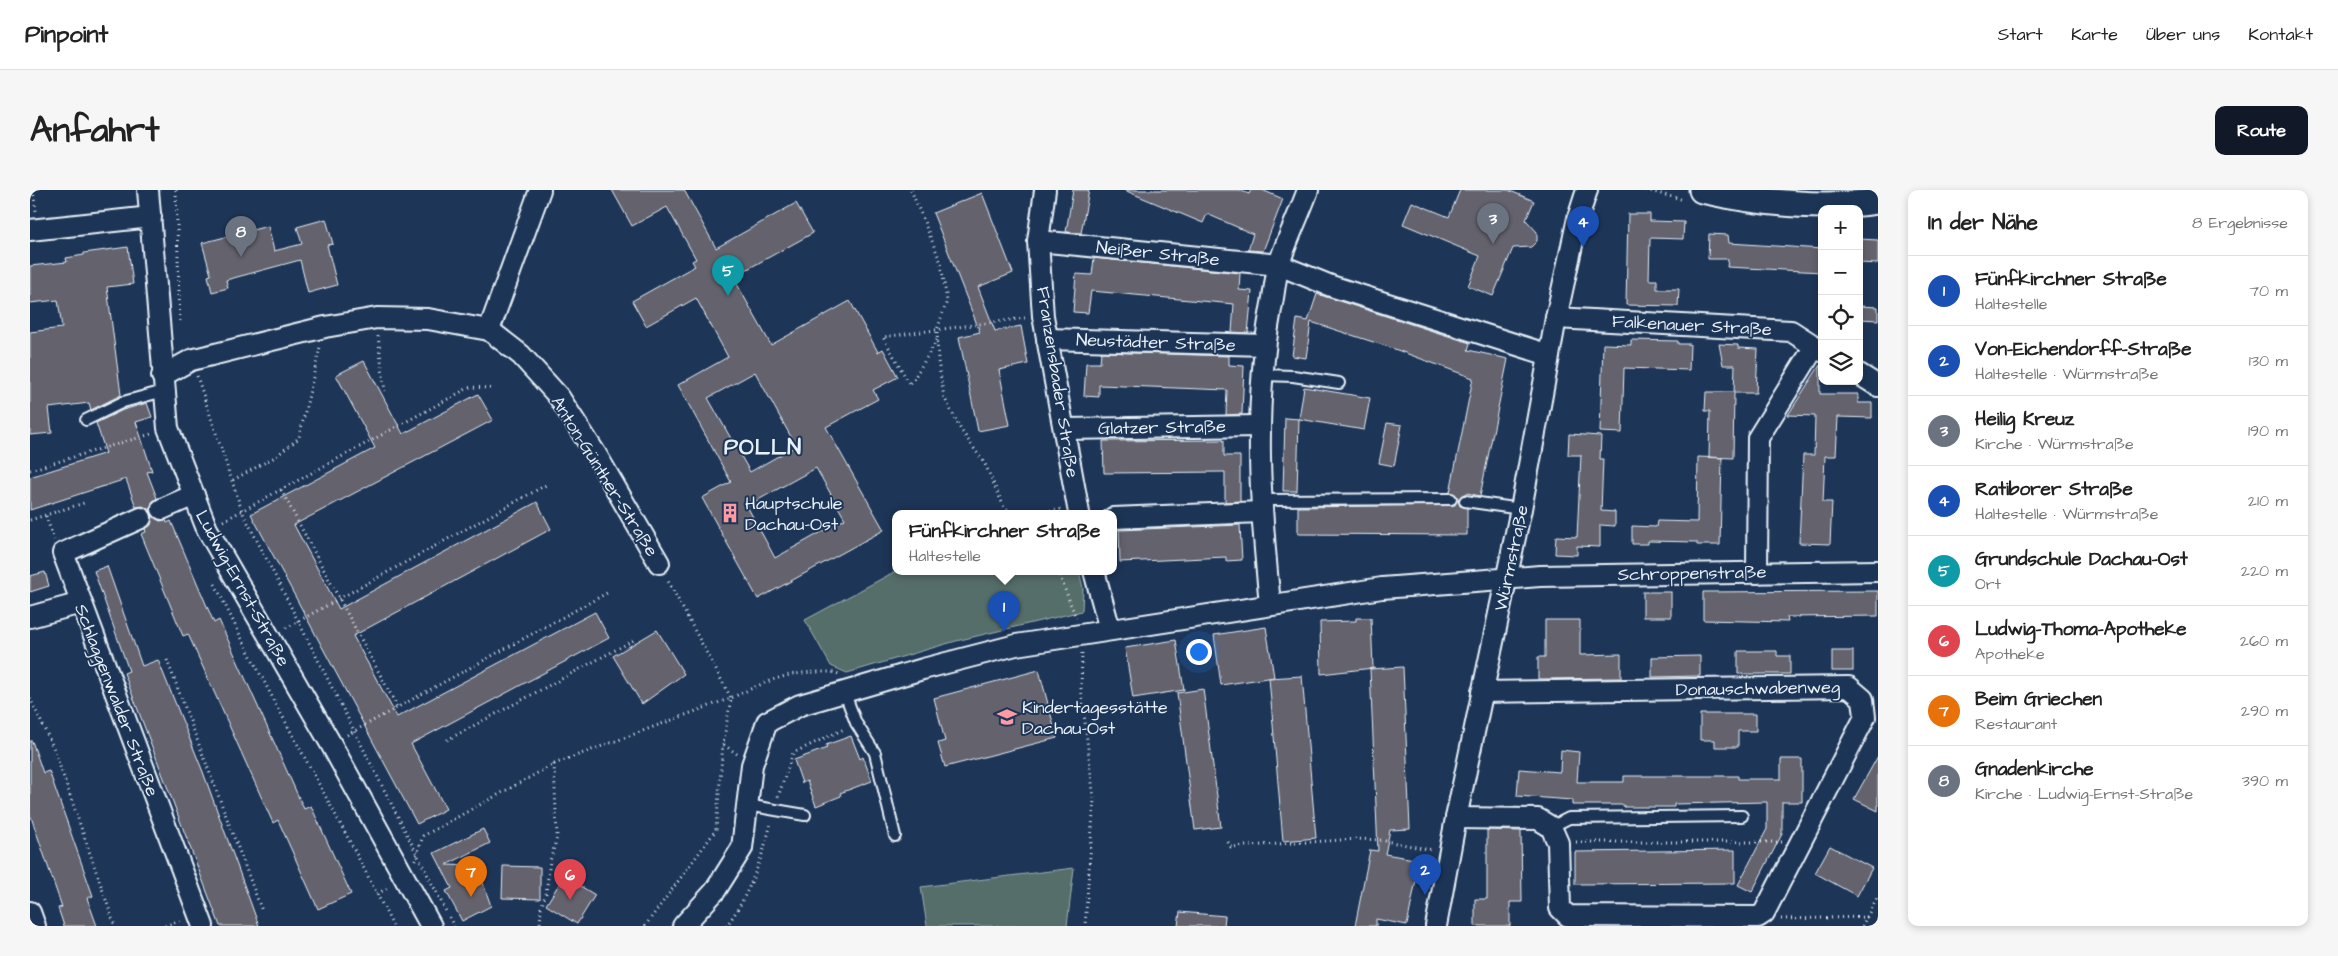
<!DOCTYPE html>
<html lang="de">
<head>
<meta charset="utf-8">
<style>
	:root { --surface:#fff; --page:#f6f6f6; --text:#222; --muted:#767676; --line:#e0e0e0; --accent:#111827 }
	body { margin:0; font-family:"Architects Daughter",sans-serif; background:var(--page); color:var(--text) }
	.controls { position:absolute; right:15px; top:15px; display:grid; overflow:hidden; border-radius:10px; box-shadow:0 2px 8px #0003 }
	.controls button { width:45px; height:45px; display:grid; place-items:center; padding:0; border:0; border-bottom:1px solid var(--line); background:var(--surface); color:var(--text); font:25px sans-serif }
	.you { position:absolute; left:1168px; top:461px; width:18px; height:18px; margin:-12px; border:4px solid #fff; border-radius:50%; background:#1a73e8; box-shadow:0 0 0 8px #1a73e833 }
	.badge { display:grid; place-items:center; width:32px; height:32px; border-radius:50%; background:var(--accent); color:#fff; font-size:16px; font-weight:700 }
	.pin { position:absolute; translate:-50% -41px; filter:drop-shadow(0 1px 2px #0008) }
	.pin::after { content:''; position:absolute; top:26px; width:18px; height:15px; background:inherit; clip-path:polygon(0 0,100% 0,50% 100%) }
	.popup { position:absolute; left:862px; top:320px; width:225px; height:65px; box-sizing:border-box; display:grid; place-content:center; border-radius:10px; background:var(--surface); filter:drop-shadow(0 1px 4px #0005); font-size:16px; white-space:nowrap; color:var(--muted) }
	.popup b { font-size:19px; color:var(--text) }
	.popup::after { content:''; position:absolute; left:50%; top:100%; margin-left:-10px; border:10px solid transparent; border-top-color:var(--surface) }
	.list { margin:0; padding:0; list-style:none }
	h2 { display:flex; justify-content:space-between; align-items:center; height:65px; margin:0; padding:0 20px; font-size:21px }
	h2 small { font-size:16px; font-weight:400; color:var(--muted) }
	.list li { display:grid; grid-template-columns:32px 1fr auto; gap:15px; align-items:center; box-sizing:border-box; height:70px; padding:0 20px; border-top:1px solid var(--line) }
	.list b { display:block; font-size:19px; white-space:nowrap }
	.list p { margin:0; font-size:16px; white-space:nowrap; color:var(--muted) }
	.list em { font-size:16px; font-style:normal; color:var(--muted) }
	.icon { flex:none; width:28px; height:28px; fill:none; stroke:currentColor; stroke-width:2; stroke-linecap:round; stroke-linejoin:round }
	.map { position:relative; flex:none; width:1848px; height:736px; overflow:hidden; border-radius:10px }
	header { display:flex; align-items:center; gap:30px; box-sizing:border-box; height:70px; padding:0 25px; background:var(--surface); border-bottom:1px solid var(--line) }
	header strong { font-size:24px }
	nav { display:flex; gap:28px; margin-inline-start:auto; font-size:18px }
	.intro { display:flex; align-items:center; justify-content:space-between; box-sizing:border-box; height:120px; padding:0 30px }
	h1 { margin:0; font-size:35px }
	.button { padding:12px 22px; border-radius:10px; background:var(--accent); color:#fff; font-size:18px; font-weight:700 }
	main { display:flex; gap:30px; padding:0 30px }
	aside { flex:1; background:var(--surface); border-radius:10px; box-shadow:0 2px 8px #0003 }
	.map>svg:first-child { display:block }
	.green { fill:#566e6a; stroke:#9fb0b1 }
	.building { fill:#63626d; stroke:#e8f1f8; fill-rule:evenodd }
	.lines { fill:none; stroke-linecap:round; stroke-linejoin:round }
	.service-casing { stroke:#e8f1f8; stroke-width:14 }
	.minor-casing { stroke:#e8f1f8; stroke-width:24 }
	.tertiary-casing { stroke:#e8f1f8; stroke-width:29 }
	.path { stroke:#e8f1f8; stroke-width:3; stroke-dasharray:1 4; stroke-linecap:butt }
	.service { stroke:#1d3557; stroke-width:10 }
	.minor { stroke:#1d3557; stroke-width:20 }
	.tertiary { stroke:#1d3557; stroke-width:25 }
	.labels { text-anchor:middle; stroke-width:4; stroke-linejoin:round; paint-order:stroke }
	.street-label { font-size:18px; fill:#e8f1f8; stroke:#1d3557 }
	.poi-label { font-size:18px; fill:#e8f1f8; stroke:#1d3557; text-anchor:start }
	.district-label { font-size:22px; font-weight:bold; letter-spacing:1px; fill:#e8f1f8; stroke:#1d3557 }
</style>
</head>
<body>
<header>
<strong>Pinpoint</strong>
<nav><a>Start</a><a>Karte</a><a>Über uns</a><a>Kontakt</a></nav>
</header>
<div class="intro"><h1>Anfahrt</h1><a class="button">Route</a></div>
<main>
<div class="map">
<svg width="1848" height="736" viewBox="0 0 1848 736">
	<rect width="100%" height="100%" fill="#1d3557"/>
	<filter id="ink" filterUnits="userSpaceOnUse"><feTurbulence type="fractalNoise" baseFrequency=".02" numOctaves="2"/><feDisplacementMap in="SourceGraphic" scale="10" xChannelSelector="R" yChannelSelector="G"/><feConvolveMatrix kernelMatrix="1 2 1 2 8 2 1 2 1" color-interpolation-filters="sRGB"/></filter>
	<g filter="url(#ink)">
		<g class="green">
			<path d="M866 381H1049L1053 398 1052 421 926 451 817 483 801 476 775 430Z"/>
			<path d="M1044 678 1037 736H897L891 697Z"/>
		</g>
		<g class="building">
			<path d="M582 0H654L686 58 766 13 783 43 703 87 741 155 820 111 848 162 853 159 868 187 843 200 848 209 796 237 854 340 728 409 672 308 701 292 648 195 698 167 666 108 616 136 602 111 665 76 662 71 666 69 637 17 602 36ZM725 182 766 256 720 282 678 208ZM786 278 815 329 745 368 717 316Z"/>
			<path d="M1043 0H1059L1051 43 1036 42Z"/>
			<path d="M1094 0H1209L1219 4 1221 0H1232L1253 9 1233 61 1218 60 1223 44 1177 24 1173 33Z"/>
			<path d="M1430 0H1478L1504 11 1496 30 1507 42V51L1501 57 1483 58 1463 106 1438 96 1450 66 1373 34 1382 12 1419 27Z"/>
			<path d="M952 3 983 83 948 97 965 141 991 136 998 174 969 180 980 235 948 241 929 147 950 142 903 23Z"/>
			<path d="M1598 24H1620V31L1654 32 1653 49 1620 48 1619 90H1627V99H1649L1648 116 1596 115Z"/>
			<path d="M296 29 303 54 297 55 307 95 278 103 270 70 196 90 198 98 182 102 178 86 181 85 172 53 238 36 244 61 272 54 267 37Z"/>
			<path d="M1679 44 1698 45 1699 53 1792 59V82L1697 77 1698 69H1678Z"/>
			<path d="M1829 49 1848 50V74L1829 73Z"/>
			<path d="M98 57 103 94 77 97 91 205 61 220 59 213 19 218 22 243 0 245V142L32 138 28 110 0 113V76L37 72 36 68 54 65V63Z"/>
			<path d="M1064 68 1210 83 1209 100 1222 101 1218 143 1202 142 1204 114 1061 101 1058 123 1043 122 1046 84 1062 85Z"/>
			<path d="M1287 104 1440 153 1438 160 1478 169 1450 306 1437 303 1432 305 1428 310 1430 316 1437 318V345L1268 344V317L1425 315 1427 306 1420 302 1443 188 1359 157 1281 132 1276 168 1262 166 1267 129 1278 131Z"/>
			<path d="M1829 116 1848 117V130L1829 129Z"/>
			<path d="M1601 150 1648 151V154H1660L1659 180 1594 178 1592 243 1570 242 1573 154 1601 155Z"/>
			<path d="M1689 154 1708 155V158L1728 159 1726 203H1704L1703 268 1679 267 1680 221H1675L1676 202H1704L1705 175H1693Z"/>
			<path d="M1071 162 1199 166V175L1214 176 1212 224 1196 225 1197 200 1069 195V207L1054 206 1056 173H1070Z"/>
			<path d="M334 171 373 244 448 204 463 230 264 335 309 419 507 312 521 339 323 446 367 527 565 422 579 448 381 554 416 619 387 634 221 324 345 258 306 185Z"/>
			<path d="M1790 175V204H1828V213H1842V228L1808 227 1806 266H1795L1793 312H1802L1800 354 1769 353 1773 265H1784L1785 226 1758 225Z"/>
			<path d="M1274 197 1340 208 1334 240 1269 229Z"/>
			<path d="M117 213 122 227 106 232 122 281 117 282 127 308 122 312 121 322 113 316 106 317 96 289 0 320V287L76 263 66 233 93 220Z"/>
			<path d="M1255 228 1269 229 1267 301H1253Z"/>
			<path d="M1357 233 1372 235 1364 276 1349 273Z"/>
			<path d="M1539 244 1571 246 1570 269H1573L1571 321 1585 322V336L1570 335V357L1547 356V365L1525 364 1526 346 1547 347 1551 265H1538Z"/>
			<path d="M1194 250V266H1210V311L1195 312V282L1074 283 1073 251Z"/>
			<path d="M1668 267 1692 268 1690 355H1667V352L1618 351V354H1602V336L1626 337 1627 331 1667 332Z"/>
			<path d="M122 325 130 331 136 330 137 333 141 331 184 433 189 430 274 619 281 616 321 704 288 719 248 630 243 633 158 444 153 446 111 344 116 342 115 339 121 335Z"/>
			<path d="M1210 335 1212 370 1196 371V367L1090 372 1089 340Z"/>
			<path d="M77 376 112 476 128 470 173 582 229 736H190L94 483 99 481 64 381Z"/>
			<path d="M15 382 19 396 0 402V386Z"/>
			<path d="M1848 401V426L1757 427 1758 432 1673 430V402Z"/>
			<rect x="1613" y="402" width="28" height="25"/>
			<path d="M1326 428H1341L1343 478 1291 484 1290 432 1326 431Z"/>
			<path d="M1515 430H1550V465L1591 464V488L1508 489V467H1515Z"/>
			<path d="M1236 437 1244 487 1191 495 1184 445Z"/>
			<path d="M627 440 654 484 612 514 583 466Z"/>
			<path d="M1146 450 1154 500 1103 508 1095 458Z"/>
			<path d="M1708 461H1747V466H1760V484H1708Z"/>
			<rect x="1802" y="461" width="21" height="20"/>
			<path d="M1670 466V486L1622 487V467Z"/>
			<path d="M1373 477 1380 639 1360 640 1355 664 1390 670 1377 735 1346 729V736H1325L1340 660 1348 661 1340 479Z"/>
			<path d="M1009 480 1027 548 915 577 908 553 915 551 904 508Z"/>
			<path d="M1272 486 1286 648 1253 651 1239 488Z"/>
			<path d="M1173 499 1191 637 1165 640 1147 503Z"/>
			<path d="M1670 524H1726V541H1708V557H1685V550H1670Z"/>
			<path d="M821 546 830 569 833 567 842 591 810 603 811 606 786 616 777 591 772 593 764 570 797 558 796 555Z"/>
			<path d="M0 551H2L13 583 19 581 63 706 57 708 67 736H34L28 718 32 717 0 624Z"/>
			<path d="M1531 560 1549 562 1547 592H1594V586H1708V589H1751V569H1772V612H1752V644L1722 702 1708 695 1737 639V612L1644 614V617H1594V615H1542V610L1487 606 1489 579 1530 582Z"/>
			<path d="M1848 566V621L1824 609Z"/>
			<path d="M453 639 460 653 416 675 447 676 461 716 432 731 416 701 422 698 404 663Z"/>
			<path d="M1457 640 1491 641 1492 712H1480V736H1445V709H1457Z"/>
			<path d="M1800 656 1842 678 1827 706 1785 683Z"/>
			<path d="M1705 660V693L1545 694V662Z"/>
			<path d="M473 676 510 677V709L472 708Z"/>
			<path d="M534 686 565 705 547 734 516 715Z"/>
			<path d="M1150 722 1195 726 1194 736H1148Z"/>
		</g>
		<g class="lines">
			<defs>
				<g id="service">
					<path d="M1232 185 1263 186 1309 193"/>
					<path d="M56 230 93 212 134 201"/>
					<path d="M1230 310 1421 309"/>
					<path d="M1435 311 1491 319"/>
					<path d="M814 501 826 533 845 563 865 646"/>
					<path d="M717 615 775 625"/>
					<path d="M1521 637 1539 628 1712 626"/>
				</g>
				<g id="minor">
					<path d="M118 0 138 238 177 339 301 554 401 736"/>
					<path d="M1015 0 1008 51 1013 126 1049 323"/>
					<path d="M0 40 121 27"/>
					<path d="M1008 51 1249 75 1301 96 1519 165"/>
					<path d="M1526 128 1761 141 1792 161"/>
					<path d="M459 140 510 0"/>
					<path d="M1017 149 1235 155"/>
					<path d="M1829 184 1848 196"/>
					<path d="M132 186 161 170 295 137 347 128 398 129 459 140 491 165 529 207 567 266 629 373"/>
					<path d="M1036 239 1229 236"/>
					<path d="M132 319 164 305"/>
					<path d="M111 328 33 363 173 736"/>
					<path d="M1083 328 1231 322"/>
					<path d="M1064 381 1080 440"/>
					<path d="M1727 383 1728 248 1785 156"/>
					<path d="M1240 414C1230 315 1223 218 1241 119 1244 105 1245 89 1249 74 1257 49 1269 25 1278 0"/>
					<path d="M0 427 51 413"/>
					<path d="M1426 628 1508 629 1521 637 1528 653 1530 718 1538 726 1728 727 1734 723 1835 527 1833 509 1819 497 1452 502"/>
					<path d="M0 722 5 736"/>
					<path d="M653 736 685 701 712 658 722 575 737 532 770 515 893 479 986 455 1352 398 1510 386 1848 381"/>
					<path d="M1406 736 1426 628 1491 319 1526 128 1548 28 1557 0"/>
				</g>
				<path id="tertiary" d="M1672 0C1730 13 1789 20 1848 11"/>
			</defs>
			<use href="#service" class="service-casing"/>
			<use href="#minor" class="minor-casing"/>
			<use href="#tertiary" class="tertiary-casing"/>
			<g class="path">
				<path d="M3 0 6 21"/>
				<path d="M146 0 150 134"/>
				<path d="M881 0 911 73 917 111 907 140 908 171 914 207 931 240 955 274 974 317 981 323"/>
				<path d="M1616 0 1654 10"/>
				<path d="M348 146 355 201"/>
				<path d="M907 150 880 195 853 147 995 128"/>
				<path d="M167 186 212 321 416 721"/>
				<path d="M0 280 121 244"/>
				<path d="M203 290 245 267 269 248 290 157"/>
				<path d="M251 300 368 518"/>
				<path d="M1010 323 1032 319"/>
				<path d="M16 326 24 350"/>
				<path d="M0 330 54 313"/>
				<path d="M193 331 440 197 461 198"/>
				<path d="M1028 381 1046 428"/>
				<path d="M185 394C235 499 294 600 347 704L359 697"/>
				<path d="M256 438 516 295"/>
				<path d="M1052 463 1051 498 1064 610 1055 736"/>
				<path d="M137 470 232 721"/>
				<path d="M0 508 24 559 85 736"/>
				<path d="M317 545 577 403"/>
				<path d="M417 550 604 450"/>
				<path d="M707 564 693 554 701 508C734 493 753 482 791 482 798 482 804 481 810 485"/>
				<path d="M524 574 701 508 637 389"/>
				<path d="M748 607 763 563 814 539"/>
				<path d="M1198 652 1201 657 1327 649 1350 650 1403 660"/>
				<path d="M1546 652H1752"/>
				<path d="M385 670 393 646 524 574 527 647 520 671 516 703 511 718 510 736"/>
				<path d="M347 704 363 736"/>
				<path d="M419 727 424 736"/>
				<path d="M1751 729 1837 727"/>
				<path d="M135 736 153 729"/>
				<path d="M615 736 686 640 693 554"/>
				<path d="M696 736C717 710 733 666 741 633"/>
				<path d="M1832 736 1848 706"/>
			</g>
			<use href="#service" class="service"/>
			<use href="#minor" class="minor"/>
			<use href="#tertiary" class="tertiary"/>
		</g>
	</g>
	<defs>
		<symbol id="building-bare" viewBox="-9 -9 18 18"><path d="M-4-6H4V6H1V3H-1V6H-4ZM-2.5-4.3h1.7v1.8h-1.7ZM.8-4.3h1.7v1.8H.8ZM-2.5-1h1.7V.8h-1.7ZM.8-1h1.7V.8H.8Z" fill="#ff9aa2" stroke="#1d3557" stroke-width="2.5" paint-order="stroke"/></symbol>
		<symbol id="school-bare" viewBox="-9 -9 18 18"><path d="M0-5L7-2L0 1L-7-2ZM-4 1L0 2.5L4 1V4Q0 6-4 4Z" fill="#ff9aa2" stroke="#1d3557" stroke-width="2.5" paint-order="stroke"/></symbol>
	</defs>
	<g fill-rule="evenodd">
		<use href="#building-bare" x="686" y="309" width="28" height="28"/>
		<use href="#school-bare" x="963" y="513" width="28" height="28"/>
	</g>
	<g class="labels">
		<g class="street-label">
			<text transform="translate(1128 63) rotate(6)" y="6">Neißer Straße</text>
			<text transform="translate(1662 135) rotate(3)" y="6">Falkenauer Straße</text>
			<text transform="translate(1126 152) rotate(2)" y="6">Neustädter Straße</text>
			<text transform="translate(1028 192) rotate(81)" y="6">Franzensbader Straße</text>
			<text transform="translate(1132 237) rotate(-1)" y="6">Glatzer Straße</text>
			<text transform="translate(575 286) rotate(58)" y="6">Anton-Günther-Straße</text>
			<text transform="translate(1481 368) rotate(-78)" y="6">Würmstraße</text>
			<text transform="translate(1662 383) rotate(-1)" y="6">Schroppenstraße</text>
			<text transform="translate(213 398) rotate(61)" y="6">Ludwig-Ernst-Straße</text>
			<text transform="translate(1728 498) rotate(-1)" y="6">Donauschwabenweg</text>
			<text transform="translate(87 510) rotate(69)" y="6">Schlaggenwalder Straße</text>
		</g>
		<g class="poi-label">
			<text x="715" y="319">Hauptschule<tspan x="715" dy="21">Dachau-Ost</tspan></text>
			<text x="992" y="523">Kindertagesstätte<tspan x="992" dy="21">Dachau-Ost</tspan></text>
		</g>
		<g class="district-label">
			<text x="733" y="264">POLLN</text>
		</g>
	</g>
</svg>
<div class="controls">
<button>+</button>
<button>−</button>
<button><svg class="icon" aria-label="locate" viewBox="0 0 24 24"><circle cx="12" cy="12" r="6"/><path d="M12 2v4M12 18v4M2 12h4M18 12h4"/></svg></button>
<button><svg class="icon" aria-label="layers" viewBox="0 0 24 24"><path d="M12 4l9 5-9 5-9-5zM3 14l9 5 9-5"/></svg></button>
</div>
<div class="you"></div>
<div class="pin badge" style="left:974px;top:442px;background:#1a4fb4">1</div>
<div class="popup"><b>Fünfkirchner Straße</b>Haltestelle</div>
<div class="pin badge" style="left:1395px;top:705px;background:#1a4fb4">2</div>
<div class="pin badge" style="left:1463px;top:54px;background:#6b7280">3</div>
<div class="pin badge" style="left:1553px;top:57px;background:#1a4fb4">4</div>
<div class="pin badge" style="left:698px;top:106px;background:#0f9aa8">5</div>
<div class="pin badge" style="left:540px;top:710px;background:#e0444e">6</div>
<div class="pin badge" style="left:441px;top:707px;background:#e8710a">7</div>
<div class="pin badge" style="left:211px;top:67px;background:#6b7280">8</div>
</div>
<aside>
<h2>In der Nähe<small>8 Ergebnisse</small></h2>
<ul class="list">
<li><span class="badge" style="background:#1a4fb4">1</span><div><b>Fünfkirchner Straße</b><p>Haltestelle</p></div><em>70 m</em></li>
<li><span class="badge" style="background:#1a4fb4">2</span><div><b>Von-Eichendorff-Straße</b><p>Haltestelle · Würmstraße</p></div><em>130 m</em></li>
<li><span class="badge" style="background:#6b7280">3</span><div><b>Heilig Kreuz</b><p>Kirche · Würmstraße</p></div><em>190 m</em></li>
<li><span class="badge" style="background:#1a4fb4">4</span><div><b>Ratiborer Straße</b><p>Haltestelle · Würmstraße</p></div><em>210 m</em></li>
<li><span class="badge" style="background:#0f9aa8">5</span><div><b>Grundschule Dachau-Ost</b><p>Ort</p></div><em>220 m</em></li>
<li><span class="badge" style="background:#e0444e">6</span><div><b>Ludwig-Thoma-Apotheke</b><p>Apotheke</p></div><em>260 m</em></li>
<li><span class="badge" style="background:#e8710a">7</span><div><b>Beim Griechen</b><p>Restaurant</p></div><em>290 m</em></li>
<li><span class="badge" style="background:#6b7280">8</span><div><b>Gnadenkirche</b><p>Kirche · Ludwig-Ernst-Straße</p></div><em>390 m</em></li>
</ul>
</aside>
</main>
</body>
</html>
